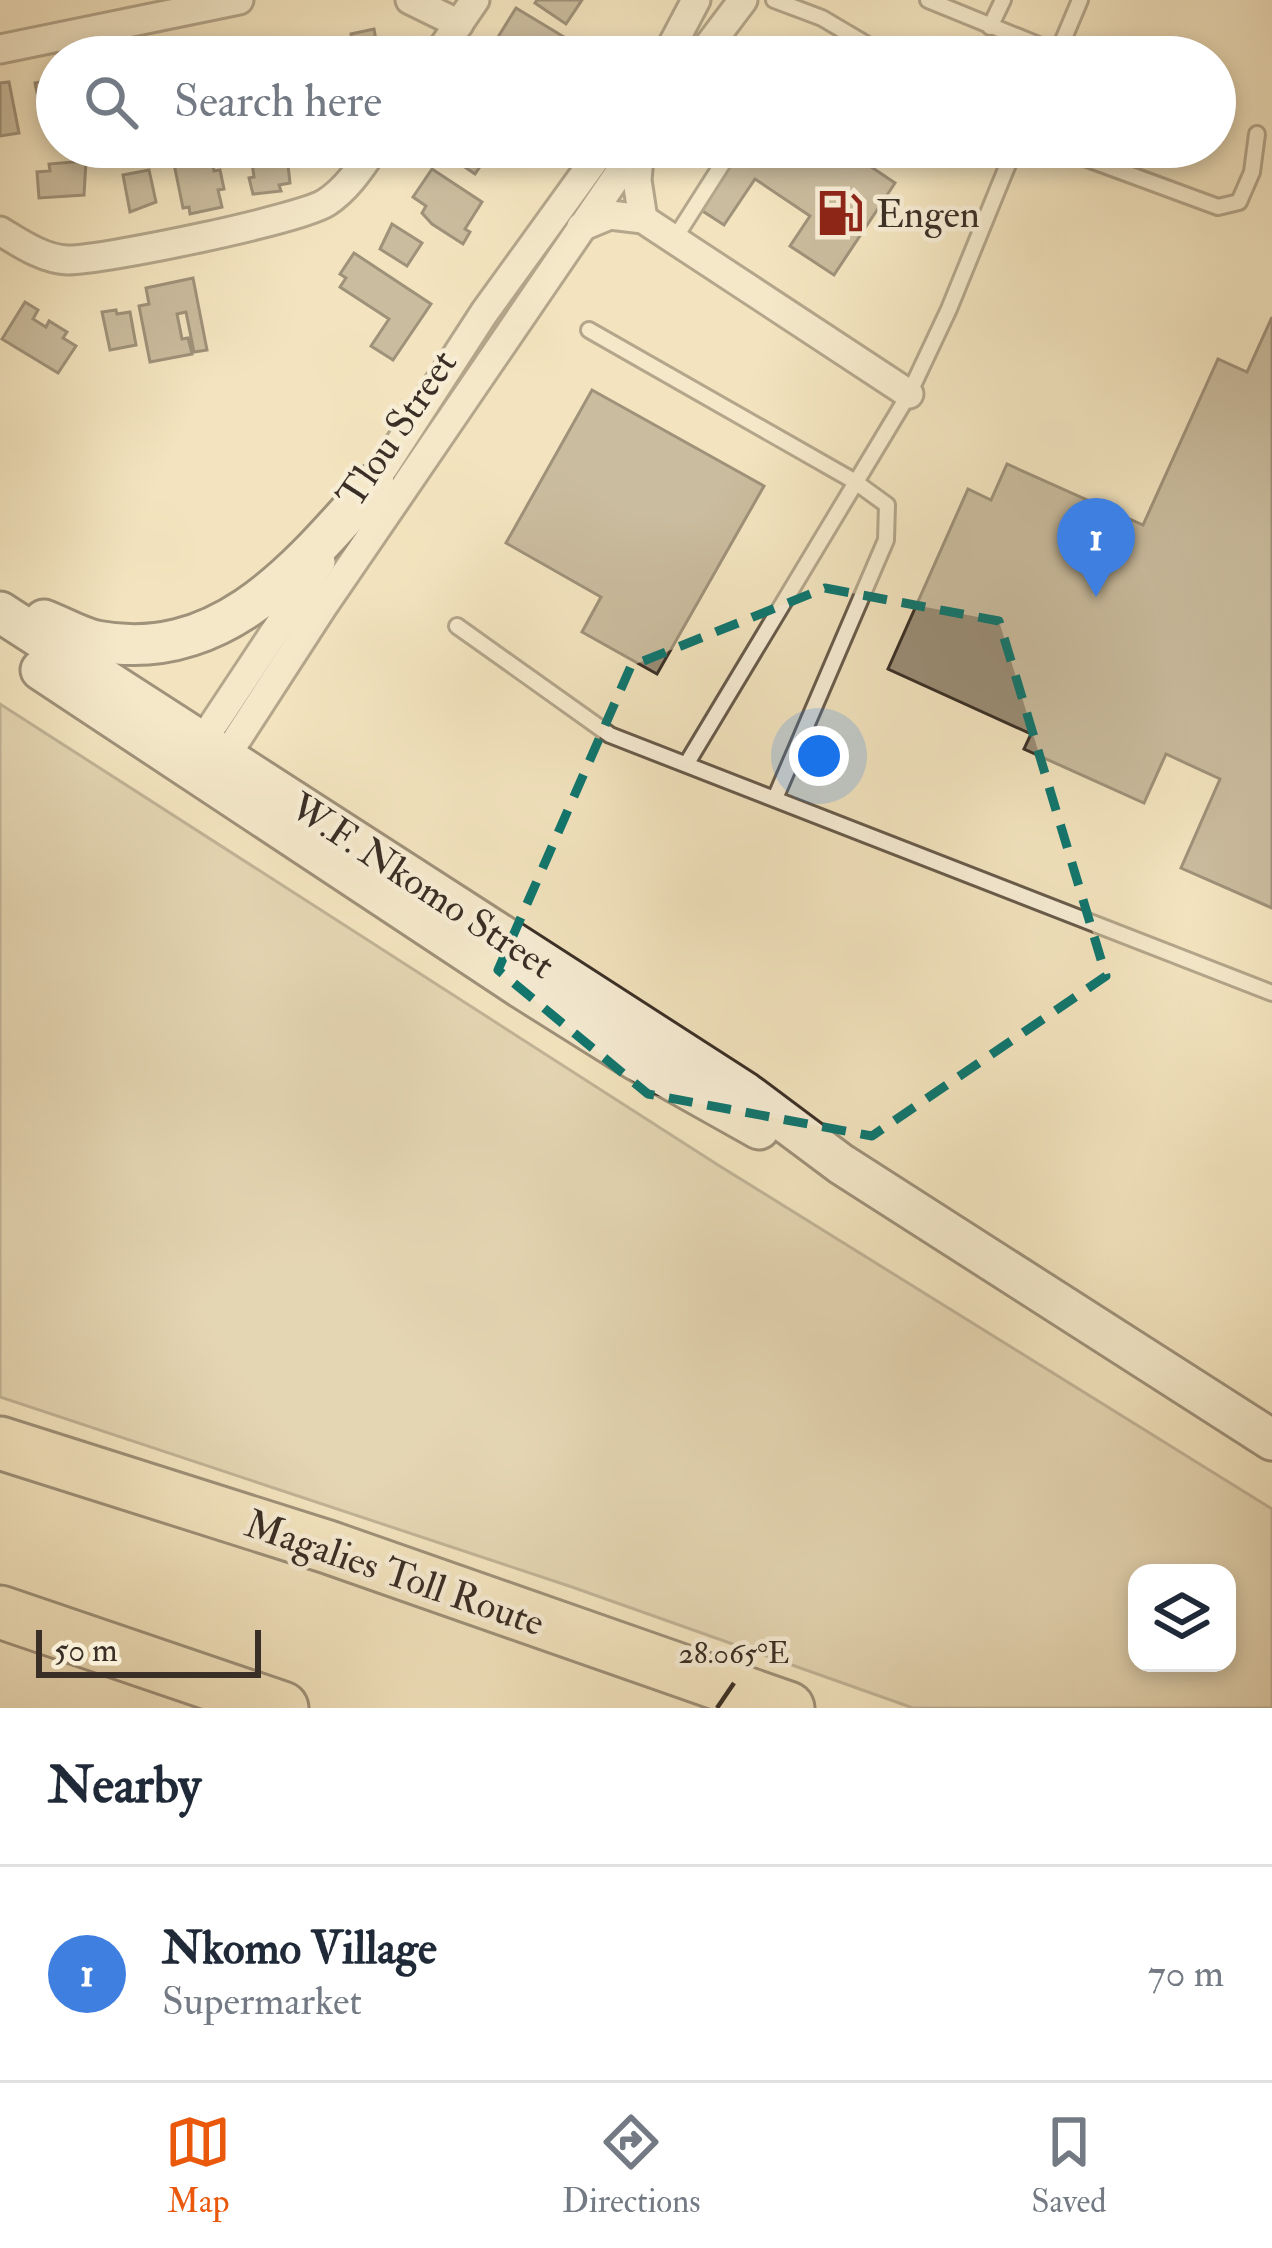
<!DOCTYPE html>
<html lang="en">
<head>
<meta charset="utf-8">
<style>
	:root { --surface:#fff; --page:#f6f6f7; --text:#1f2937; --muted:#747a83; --line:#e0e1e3; --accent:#ea580c }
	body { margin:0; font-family:"IM FELL Double Pica",serif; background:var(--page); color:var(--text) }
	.controls { position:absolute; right:36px; bottom:36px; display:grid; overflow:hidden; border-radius:24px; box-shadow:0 6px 18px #0003 }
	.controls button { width:108px; height:108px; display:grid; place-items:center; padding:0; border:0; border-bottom:3px solid var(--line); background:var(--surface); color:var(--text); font:60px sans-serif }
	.scale { position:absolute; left:36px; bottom:30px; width:225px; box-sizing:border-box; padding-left:12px; border:6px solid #3a2f26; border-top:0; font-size:33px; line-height:42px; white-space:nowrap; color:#3a2f26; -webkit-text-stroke:9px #f7edd5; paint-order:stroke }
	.you { position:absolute; left:819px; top:756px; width:42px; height:42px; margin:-30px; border:9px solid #fff; border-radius:50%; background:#1a73e8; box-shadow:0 0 0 18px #1a73e833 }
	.badge { display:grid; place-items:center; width:78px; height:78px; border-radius:50%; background:var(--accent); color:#fff; font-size:39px; font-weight:700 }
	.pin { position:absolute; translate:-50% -99px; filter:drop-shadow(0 3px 6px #0008) }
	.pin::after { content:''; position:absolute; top:63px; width:42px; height:36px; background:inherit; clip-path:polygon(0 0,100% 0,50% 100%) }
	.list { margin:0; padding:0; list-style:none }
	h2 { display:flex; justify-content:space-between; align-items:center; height:156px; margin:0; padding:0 48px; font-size:51px }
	h2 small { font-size:39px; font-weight:400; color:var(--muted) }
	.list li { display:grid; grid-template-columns:78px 1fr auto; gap:36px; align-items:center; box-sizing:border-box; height:216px; padding:0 48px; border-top:3px solid var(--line) }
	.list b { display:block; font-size:45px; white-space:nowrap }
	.list p { margin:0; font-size:39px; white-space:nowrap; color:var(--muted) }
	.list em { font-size:39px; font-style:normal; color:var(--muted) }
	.icon { flex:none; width:66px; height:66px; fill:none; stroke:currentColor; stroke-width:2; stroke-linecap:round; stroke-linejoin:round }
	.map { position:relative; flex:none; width:1272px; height:1708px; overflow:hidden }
	.search { position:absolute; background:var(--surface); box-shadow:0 6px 18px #0003; left:36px; right:36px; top:36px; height:132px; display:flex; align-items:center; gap:30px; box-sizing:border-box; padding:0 42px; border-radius:66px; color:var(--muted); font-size:45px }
	.sheet { height:372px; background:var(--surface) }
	nav { display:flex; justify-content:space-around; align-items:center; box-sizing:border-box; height:168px; border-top:3px solid var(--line); background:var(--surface); font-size:33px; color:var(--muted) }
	nav a { display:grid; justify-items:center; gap:6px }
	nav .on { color:var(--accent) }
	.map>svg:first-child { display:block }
	.green { fill:#d4c5a5; stroke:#877a66; stroke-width:3; fill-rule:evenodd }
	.building { fill:#9a8d76; stroke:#3a2f26; stroke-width:3 }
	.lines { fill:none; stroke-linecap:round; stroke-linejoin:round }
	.service-casing { stroke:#685c4c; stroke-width:20 }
	.minor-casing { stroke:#685c4c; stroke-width:33 }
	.secondary-casing { stroke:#3a2f26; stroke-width:45 }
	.motorway-casing { stroke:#3a2f26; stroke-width:57 }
	.service { stroke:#f7edd5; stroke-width:14 }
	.minor { stroke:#f7edd5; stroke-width:27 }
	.secondary { stroke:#f7edd5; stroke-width:39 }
	.motorway { stroke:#f3e4bf; stroke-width:51 }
	.marked { fill:none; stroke:#0f766e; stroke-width:9; stroke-dasharray:24 15; stroke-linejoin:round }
	.ticks { fill:none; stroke:#3a2f26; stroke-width:4.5 }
	.labels { text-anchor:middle; stroke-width:9; stroke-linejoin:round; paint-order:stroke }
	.poi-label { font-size:39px; fill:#3a2f26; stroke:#f7edd5; text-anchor:start }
	.street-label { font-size:39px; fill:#3a2f26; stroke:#f7edd5 }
	.ticks-label { font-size:30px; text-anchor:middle; fill:#3a2f26; stroke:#f7edd5; stroke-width:9; stroke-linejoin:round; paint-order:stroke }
</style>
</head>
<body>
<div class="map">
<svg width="1272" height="1708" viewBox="0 0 1272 1708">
	<rect width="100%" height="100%" fill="#f3e4bf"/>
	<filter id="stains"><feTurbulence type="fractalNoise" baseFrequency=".00167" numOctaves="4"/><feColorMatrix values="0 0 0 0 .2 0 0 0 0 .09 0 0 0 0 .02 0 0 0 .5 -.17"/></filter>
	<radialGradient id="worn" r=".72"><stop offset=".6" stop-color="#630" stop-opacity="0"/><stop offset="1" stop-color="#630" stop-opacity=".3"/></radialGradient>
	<path class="green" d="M0 704 718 1165 1272 1509V1708H913L572 1587 0 1397ZM1137 1573H1227V1663H1137Z"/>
	<g class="building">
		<path d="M537 0H582L566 24 535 3Z"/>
		<path d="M516 8 569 40 558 57H502L490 50Z"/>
		<path d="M374 29 379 57H347L343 41 352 39 351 34Z"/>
		<path d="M260 40 264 57H230L229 52Z"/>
		<path d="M57 79V141L56 136 51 137 46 111 41 112 35 83Z"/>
		<path d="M9 82 19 133 0 136V83Z"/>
		<path d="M255 147H286L290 183 279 185 281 191 253 194 249 178 254 177 252 163 258 162Z"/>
		<path d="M435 147H486L483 152 488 155 475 174Z"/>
		<path d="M743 147H815L844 166 852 154 895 183 834 275 790 246 810 216 755 179 724 225 701 210Z"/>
		<path d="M210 148 214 171 220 170 224 189 218 190 222 207 190 214 189 207 183 208 173 159Z"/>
		<path d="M86 161 84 195 39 198 37 172 50 171 49 164Z"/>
		<path d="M432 169 482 202 465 229 470 232 463 244 432 224 422 213 426 206 413 197Z"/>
		<path d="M149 170 156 202 130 212 123 175Z"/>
		<path d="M392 224 422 243 407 266 380 249Z"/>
		<path d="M354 253 431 304 393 360 371 346 389 319 340 287 346 278 340 274Z"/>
		<path d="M193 278 207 350 194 352 186 312 177 314 182 339 188 338 192 354 150 362 139 306 149 304 146 288Z"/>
		<path d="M25 302 38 310 33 319 46 327 49 321 67 332 63 338 76 346 58 373 2 339Z"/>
		<path d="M116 310 117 314 130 312 136 345 110 350 102 312Z"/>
		<path d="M1272 317V908L1181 868 1220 779 1166 754 1144 803 1024 749 1031 734 888 669 968 489 991 500 1007 464 1143 525 1218 359 1247 372Z"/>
		<path d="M592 390 764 486 657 674 582 632 601 597 506 543Z"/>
	</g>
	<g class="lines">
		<defs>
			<g id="service">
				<path d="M774 0 822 18 888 57"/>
				<path d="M928 0 1058 53"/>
				<path d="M990 27 1003 0"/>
				<path d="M1056 57 1080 0"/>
				<path d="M1055 147 1218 207 1239 202 1252 172 1257 134"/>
				<path d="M675 238 733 147"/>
				<path d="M589 330 854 481 887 505 886 540 776 796"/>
				<path d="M457 626 610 735 1272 993"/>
				<path d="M687 763 909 394 949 309 1015 147"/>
			</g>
			<g id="minor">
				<path d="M410 0 459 24"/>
				<path d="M0 49 239 0"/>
				<path d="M436 57 475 0"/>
				<path d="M666 57 696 0"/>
				<path d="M700 57 743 0"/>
				<path d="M640 147 637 180 643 219"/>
				<path d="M581 227 610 215 643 219 909 394"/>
				<path d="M0 231C20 243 43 259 67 260 100 261 303 219 327 202 348 188 361 167 375 147"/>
				<path d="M366 495 484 313 604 147"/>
				<path d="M193 755 321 562"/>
				<path d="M217 770 322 608 637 147"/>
			</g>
			<g id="secondary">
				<path d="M0 612 746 1093 841 1164 1272 1440"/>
				<path d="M44 620C60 626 79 637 96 641 222 665 300 567 374 484"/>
				<path d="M41 670 523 989 636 1060 759 1129"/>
			</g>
			<g id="motorway">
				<path d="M0 1443 328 1547 788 1708"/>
				<path d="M0 1612 282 1708"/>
			</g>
		</defs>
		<use href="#service" class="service-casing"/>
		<use href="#minor" class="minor-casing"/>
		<use href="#secondary" class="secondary-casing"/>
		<use href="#motorway" class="motorway-casing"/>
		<use href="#service" class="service"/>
		<use href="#minor" class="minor"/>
		<use href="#secondary" class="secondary"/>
		<use href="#motorway" class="motorway"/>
	</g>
	<path d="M0 0H1272V1708H0ZM825 588 999 621 1106 976 872 1136 648 1094 498 970 631 666Z" fill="#f3e4bf" fill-opacity=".55" fill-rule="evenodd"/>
	<path class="marked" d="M825 588 999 621 1106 976 872 1136 648 1094 498 970 631 666Z"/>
	<path class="ticks" d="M717 1708 734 1683"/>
	<defs>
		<symbol id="fuel-bare" viewBox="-9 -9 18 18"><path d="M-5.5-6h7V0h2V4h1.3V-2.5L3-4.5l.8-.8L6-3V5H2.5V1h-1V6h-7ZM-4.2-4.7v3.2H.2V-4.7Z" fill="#8f2418" stroke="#f7edd5" stroke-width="2.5" paint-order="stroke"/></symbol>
	</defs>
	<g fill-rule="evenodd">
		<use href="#fuel-bare" x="807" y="180" width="66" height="66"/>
	</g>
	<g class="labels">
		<g class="poi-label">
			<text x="876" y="227">Engen</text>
		</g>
		<g class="street-label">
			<text transform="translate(396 428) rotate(-56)" y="14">Tlou Street</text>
			<text transform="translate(423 885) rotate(33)" y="14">W.F. Nkomo Street</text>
			<text transform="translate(395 1572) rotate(19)" y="14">Magalies Toll Route</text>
		</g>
	</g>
	<g class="ticks-label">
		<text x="734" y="1663">28.065°E</text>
	</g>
	<rect width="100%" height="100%" filter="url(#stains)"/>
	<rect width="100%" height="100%" fill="url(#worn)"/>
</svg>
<div class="controls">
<button><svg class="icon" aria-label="layers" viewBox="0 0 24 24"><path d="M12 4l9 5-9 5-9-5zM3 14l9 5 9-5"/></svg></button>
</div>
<div class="scale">50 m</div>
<div class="you"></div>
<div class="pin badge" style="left:1096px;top:597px;background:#3f7fe0">1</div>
<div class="search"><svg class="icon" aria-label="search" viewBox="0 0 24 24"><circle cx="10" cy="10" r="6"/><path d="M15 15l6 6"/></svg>Search here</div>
</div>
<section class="sheet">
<h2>Nearby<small></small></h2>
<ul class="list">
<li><span class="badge" style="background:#3f7fe0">1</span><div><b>Nkomo Village</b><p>Supermarket</p></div><em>70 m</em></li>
</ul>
</section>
<nav>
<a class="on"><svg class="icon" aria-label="map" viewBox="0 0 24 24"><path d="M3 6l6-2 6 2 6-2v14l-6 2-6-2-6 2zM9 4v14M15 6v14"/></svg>Map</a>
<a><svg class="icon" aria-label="directions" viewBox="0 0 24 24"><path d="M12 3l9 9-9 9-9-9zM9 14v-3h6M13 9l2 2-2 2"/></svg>Directions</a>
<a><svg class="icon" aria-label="saved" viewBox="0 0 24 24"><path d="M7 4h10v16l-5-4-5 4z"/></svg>Saved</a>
</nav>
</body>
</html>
